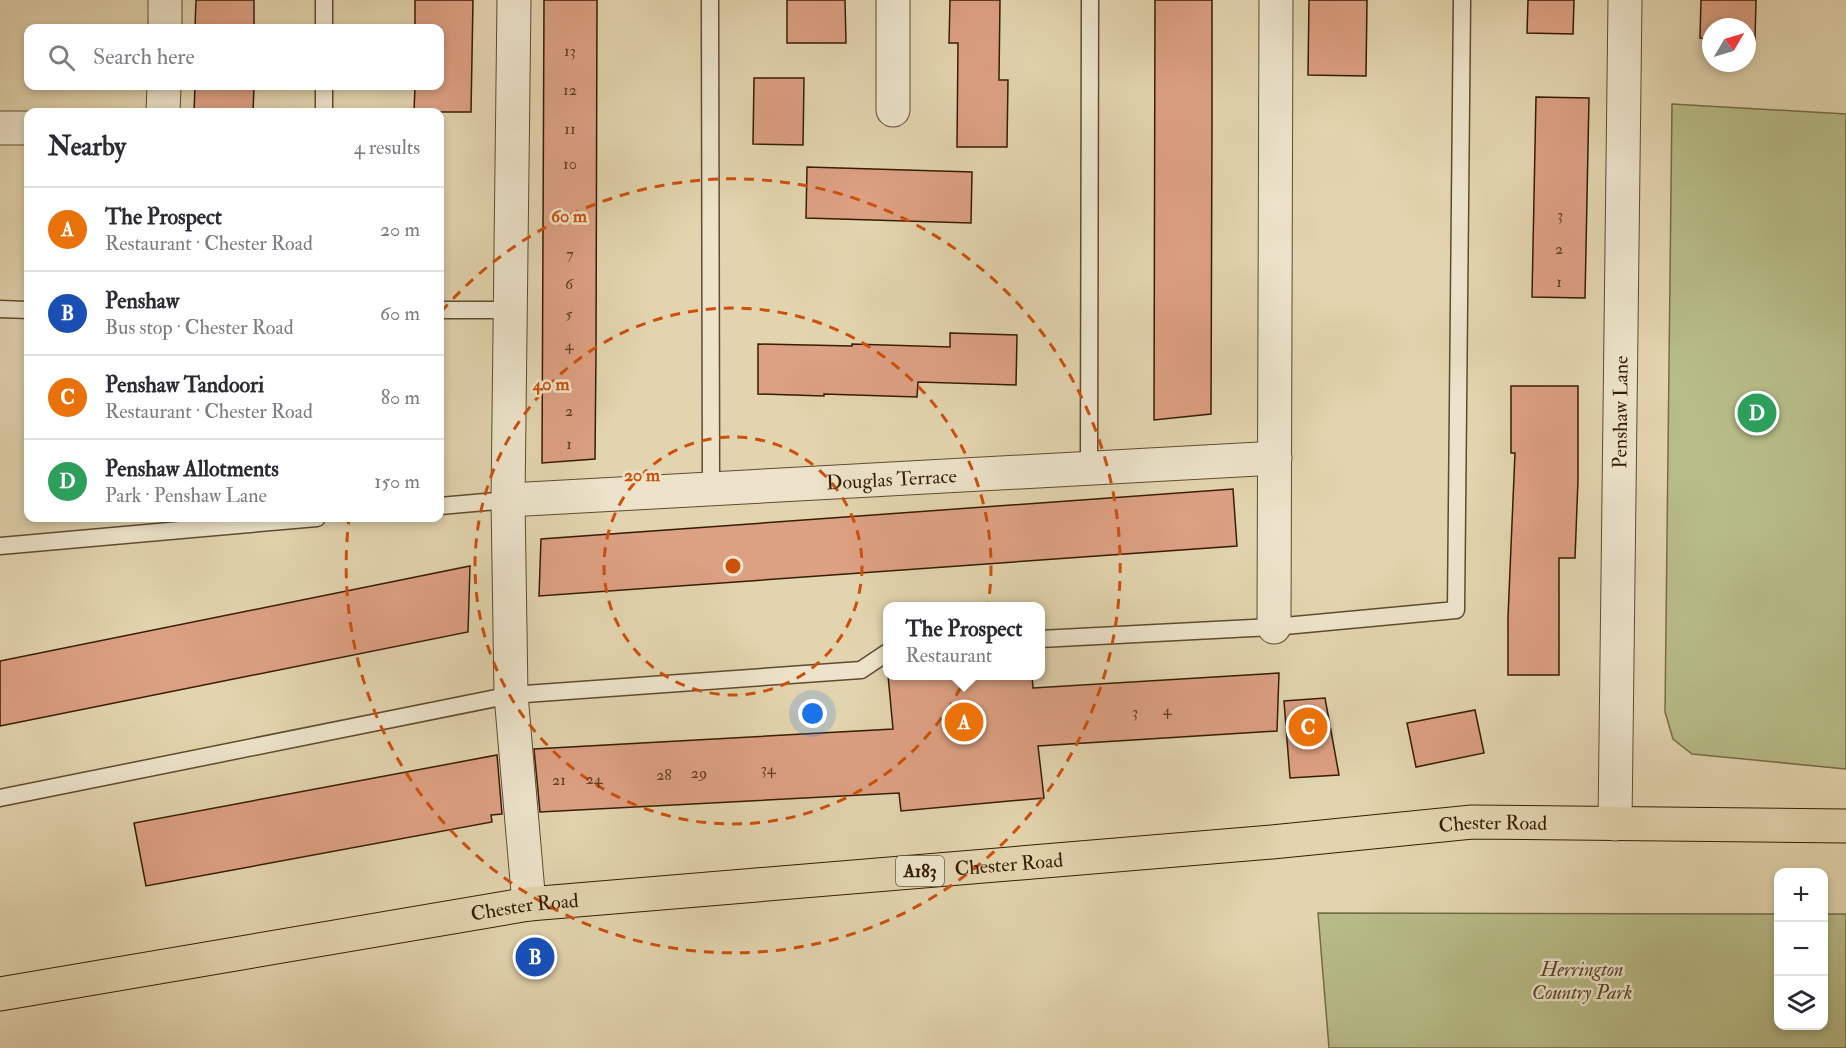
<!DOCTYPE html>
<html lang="en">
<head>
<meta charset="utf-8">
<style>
	:root { --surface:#fff; --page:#f2f2f3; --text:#2b2b33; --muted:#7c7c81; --line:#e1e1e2; --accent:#8f2418 }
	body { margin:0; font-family:"IM FELL Double Pica",serif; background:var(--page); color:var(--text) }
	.controls { position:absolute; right:18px; bottom:18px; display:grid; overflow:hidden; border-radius:12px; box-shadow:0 3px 9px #0003 }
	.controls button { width:54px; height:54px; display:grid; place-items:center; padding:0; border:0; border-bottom:2px solid var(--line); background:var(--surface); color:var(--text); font:30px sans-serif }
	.compass { position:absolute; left:1702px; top:18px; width:54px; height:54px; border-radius:50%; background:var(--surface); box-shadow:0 3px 9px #0003; rotate:52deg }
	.you { position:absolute; left:813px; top:714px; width:21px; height:21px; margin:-15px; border:4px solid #fff; border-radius:50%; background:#1a73e8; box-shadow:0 0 0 9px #1a73e833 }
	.badge { display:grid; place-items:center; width:39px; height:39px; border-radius:50%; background:var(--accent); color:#fff; font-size:20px; font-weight:700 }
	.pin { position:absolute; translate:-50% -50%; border:3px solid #fff; box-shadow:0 2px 6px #0006 }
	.popup { position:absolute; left:883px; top:602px; width:162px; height:78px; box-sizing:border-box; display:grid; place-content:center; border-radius:12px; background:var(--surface); filter:drop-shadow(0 2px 4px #0005); font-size:20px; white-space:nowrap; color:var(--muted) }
	.popup b { font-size:22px; color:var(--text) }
	.popup::after { content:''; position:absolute; left:50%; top:100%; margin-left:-12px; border:12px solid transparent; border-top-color:var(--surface) }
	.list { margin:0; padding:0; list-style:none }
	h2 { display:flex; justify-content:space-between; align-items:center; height:78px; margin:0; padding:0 24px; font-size:26px }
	h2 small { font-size:20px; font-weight:400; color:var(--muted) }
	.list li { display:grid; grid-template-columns:39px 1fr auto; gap:18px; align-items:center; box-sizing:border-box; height:84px; padding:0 24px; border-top:2px solid var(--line) }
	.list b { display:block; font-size:22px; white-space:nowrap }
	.list p { margin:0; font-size:20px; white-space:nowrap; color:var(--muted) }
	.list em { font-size:20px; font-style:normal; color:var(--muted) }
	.icon { flex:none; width:33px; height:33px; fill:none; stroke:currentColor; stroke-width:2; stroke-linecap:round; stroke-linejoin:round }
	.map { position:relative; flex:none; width:1846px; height:1048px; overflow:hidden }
	.search { position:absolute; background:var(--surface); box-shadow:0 3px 9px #0003; left:24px; top:24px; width:420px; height:66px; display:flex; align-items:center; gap:15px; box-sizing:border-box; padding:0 21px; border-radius:12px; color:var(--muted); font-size:22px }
	.panel { position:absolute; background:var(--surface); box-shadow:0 3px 9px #0003; left:24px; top:108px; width:420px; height:414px; border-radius:12px }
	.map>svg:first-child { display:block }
	.green { fill:#b7bc88; stroke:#766c46; stroke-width:1.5 }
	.building { fill:#dca082; stroke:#361c03; stroke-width:1.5 }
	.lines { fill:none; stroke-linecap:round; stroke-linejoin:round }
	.service-casing { stroke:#614a2e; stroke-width:19 }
	.minor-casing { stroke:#614a2e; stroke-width:35 }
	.tertiary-casing { stroke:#614a2e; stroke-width:35 }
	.primary-casing { stroke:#361c03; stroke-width:35 }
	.service { stroke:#ece3ca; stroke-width:16 }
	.minor { stroke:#ece3ca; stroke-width:33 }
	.tertiary { stroke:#ece3ca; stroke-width:33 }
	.primary { stroke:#e2d4ae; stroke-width:33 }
	.ring { fill:none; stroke:#cd500b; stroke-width:3; stroke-dasharray:10 8 }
	.labels { text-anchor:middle; stroke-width:5; stroke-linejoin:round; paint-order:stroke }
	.number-label { font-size:16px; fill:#603d23 }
	.shield { fill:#ece3ca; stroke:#6d583f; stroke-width:1.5 }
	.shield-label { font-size:18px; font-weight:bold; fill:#361c03 }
	.street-label { font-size:20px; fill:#361c03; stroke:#ece3ca }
	.park-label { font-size:20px; font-style:italic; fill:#564424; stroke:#ece3ca }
	.centre { fill:#cd500b; stroke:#ece3ca; stroke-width:3 }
	.ring-label { font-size:18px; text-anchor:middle; font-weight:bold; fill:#cd500b; stroke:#ece3ca; stroke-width:5; stroke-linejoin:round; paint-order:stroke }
</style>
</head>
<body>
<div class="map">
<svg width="1846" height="1048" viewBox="0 0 1846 1048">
	<rect width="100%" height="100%" fill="#e2d4ae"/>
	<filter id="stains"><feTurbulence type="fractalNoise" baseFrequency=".00333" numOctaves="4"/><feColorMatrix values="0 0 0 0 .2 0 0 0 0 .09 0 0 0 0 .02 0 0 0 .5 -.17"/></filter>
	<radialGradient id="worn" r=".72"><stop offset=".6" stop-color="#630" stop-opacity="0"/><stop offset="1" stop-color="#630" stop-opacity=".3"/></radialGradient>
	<g class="green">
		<path d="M1672 104 1846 114V769L1692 754 1673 739 1665 712Z"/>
		<path d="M1318 913 1778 914V1026H1824V914H1846V1048H1329Z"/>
	</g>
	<g class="building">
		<path d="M196 0H254V28H195Z"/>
		<path d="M415 0H473L471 112H414L415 86H440V28H415Z"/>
		<path d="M544 0H597L596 352 595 459 542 463Z"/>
		<path d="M787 0H845L846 43H787Z"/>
		<path d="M950 0H1000L999 80H1008L1007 147H957L958 43H949Z"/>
		<path d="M1155 0H1212V122L1211 414 1154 420Z"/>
		<path d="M1309 0H1367L1366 76 1308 75Z"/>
		<path d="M1528 0H1574L1573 34 1527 33Z"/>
		<path d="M1701 0H1756L1755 40H1747V27H1711V39L1700 38Z"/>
		<path d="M754 78H804L803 145 753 144Z"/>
		<path d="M195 86H254L253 112H194Z"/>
		<path d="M1536 97 1589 98 1585 298 1532 297Z"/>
		<path d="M807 167 972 172 971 223 806 218Z"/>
		<path d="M950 333 1017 335 1016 385 918 382 917 397 824 394V396L758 394V344L852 346V344L950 347Z"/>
		<path d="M1511 386H1578V480L1575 558H1559V675H1508V617L1515 453H1511Z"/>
		<path d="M1233 489 1237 546 539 596 541 539Z"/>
		<path d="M470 566 468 632 0 726V661Z"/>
		<path d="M1279 673 1277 731 1038 746 1044 798 901 811 899 793 540 812 534 749 893 729 888 675H1032L1033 688Z"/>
		<path d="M1325 698 1339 775 1290 778 1284 701Z"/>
		<path d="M1475 710 1484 753 1416 767 1407 723Z"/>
		<path d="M497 755 502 814 491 815 492 822 146 886 134 823Z"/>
	</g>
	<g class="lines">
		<defs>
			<g id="service">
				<path d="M324 0V28"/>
				<path d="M710 0 711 489"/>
				<path d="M324 86V112"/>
				<path d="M0 309 28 310"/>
				<path d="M440 310H510"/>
				<path d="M1089 468 1090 0"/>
				<path d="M440 506 508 500"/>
				<path d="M0 546 317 518"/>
				<path d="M1040 639 1274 627 1456 610 1462 0"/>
				<path d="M0 798 511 695 861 670 888 652"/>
			</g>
			<g id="minor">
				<path d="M514 0 508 500 511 695 529 904"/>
				<path d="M893 0V110"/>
				<path d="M165 28V0"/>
				<path d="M163 112 164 86"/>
				<path d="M0 128H28"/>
				<path id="s1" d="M508 500 1275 458"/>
				<path d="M1274 627 1276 0"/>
			</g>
			<g id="tertiary">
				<path id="s2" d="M1615 824 1625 0"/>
			</g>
			<g id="primary">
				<path id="s3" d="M0 994 529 904 1272 842 1472 822 1846 826"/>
			</g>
		</defs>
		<use href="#service" class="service-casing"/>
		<use href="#minor" class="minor-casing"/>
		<use href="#tertiary" class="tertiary-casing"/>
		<use href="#primary" class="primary-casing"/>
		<use href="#service" class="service"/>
		<use href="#minor" class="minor"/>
		<use href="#tertiary" class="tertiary"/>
		<use href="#primary" class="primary"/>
	</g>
	<g class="ring">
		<circle cx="733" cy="566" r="129"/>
		<circle cx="733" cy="566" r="258"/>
		<path d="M441 312A387 387 0 1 1 349 519"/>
	</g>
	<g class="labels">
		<g class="number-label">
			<text x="570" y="56">13</text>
			<text x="570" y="95">12</text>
			<text x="570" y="134">11</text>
			<text x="570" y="169">10</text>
			<text x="1560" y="220">3</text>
			<text x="1559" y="254">2</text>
			<text x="570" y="259">7</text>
			<text x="1559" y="287">1</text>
			<text x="569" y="289">6</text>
			<text x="569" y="319">5</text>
			<text x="569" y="350">4</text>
			<text x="569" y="416">2</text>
			<text x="569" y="449">1</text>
			<text x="1167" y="715">4</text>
			<text x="1135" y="717">3</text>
			<text x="768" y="774">34</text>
			<text x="699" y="778">29</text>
			<text x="664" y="780">28</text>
			<text x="594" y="784">24</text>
			<text x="559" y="785">21</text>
		</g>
		<rect class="shield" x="896" y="856" width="48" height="30" rx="4.5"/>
		<g class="shield-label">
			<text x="920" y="877">A183</text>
		</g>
		<g class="street-label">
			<text dy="7" stroke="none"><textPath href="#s2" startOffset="412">Penshaw Lane</textPath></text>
			<text dy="7" stroke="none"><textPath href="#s1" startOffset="384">Douglas Terrace</textPath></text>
			<text dy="7" stroke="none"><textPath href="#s3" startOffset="1504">Chester Road</textPath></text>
			<text dy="7" stroke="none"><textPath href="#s3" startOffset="1018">Chester Road</textPath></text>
			<text dy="7" stroke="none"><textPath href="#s3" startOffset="532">Chester Road</textPath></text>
		</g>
		<g class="park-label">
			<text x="1582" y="976">Herrington<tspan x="1582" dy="23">Country Park</tspan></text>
		</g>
	</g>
	<circle cx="733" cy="566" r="9" class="centre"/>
	<g class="ring-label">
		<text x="569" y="222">60 m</text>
		<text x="551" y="390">40 m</text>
		<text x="642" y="481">20 m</text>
	</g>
	<rect width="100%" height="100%" filter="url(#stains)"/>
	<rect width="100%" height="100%" fill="url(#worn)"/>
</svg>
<div class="controls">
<button>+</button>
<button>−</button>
<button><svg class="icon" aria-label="layers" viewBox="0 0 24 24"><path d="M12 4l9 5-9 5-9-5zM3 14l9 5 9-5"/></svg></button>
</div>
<svg class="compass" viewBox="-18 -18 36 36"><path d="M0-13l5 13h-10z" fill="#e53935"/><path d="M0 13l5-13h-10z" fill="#7c7c81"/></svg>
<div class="you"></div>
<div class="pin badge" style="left:964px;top:722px;background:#e8710a">A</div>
<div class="popup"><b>The Prospect</b>Restaurant</div>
<div class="pin badge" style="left:535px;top:957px;background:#1a4fb4">B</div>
<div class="pin badge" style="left:1308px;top:727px;background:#e8710a">C</div>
<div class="pin badge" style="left:1757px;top:413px;background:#2e9e5b">D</div>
<div class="search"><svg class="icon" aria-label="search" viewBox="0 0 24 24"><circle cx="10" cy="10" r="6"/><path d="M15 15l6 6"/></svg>Search here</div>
<section class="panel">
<h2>Nearby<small>4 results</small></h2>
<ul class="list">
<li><span class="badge" style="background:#e8710a">A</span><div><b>The Prospect</b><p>Restaurant · Chester Road</p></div><em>20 m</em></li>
<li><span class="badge" style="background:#1a4fb4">B</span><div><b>Penshaw</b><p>Bus stop · Chester Road</p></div><em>60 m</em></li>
<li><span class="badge" style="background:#e8710a">C</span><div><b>Penshaw Tandoori</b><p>Restaurant · Chester Road</p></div><em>80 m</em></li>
<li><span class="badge" style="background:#2e9e5b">D</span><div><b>Penshaw Allotments</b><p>Park · Penshaw Lane</p></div><em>150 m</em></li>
</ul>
</section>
</div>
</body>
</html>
